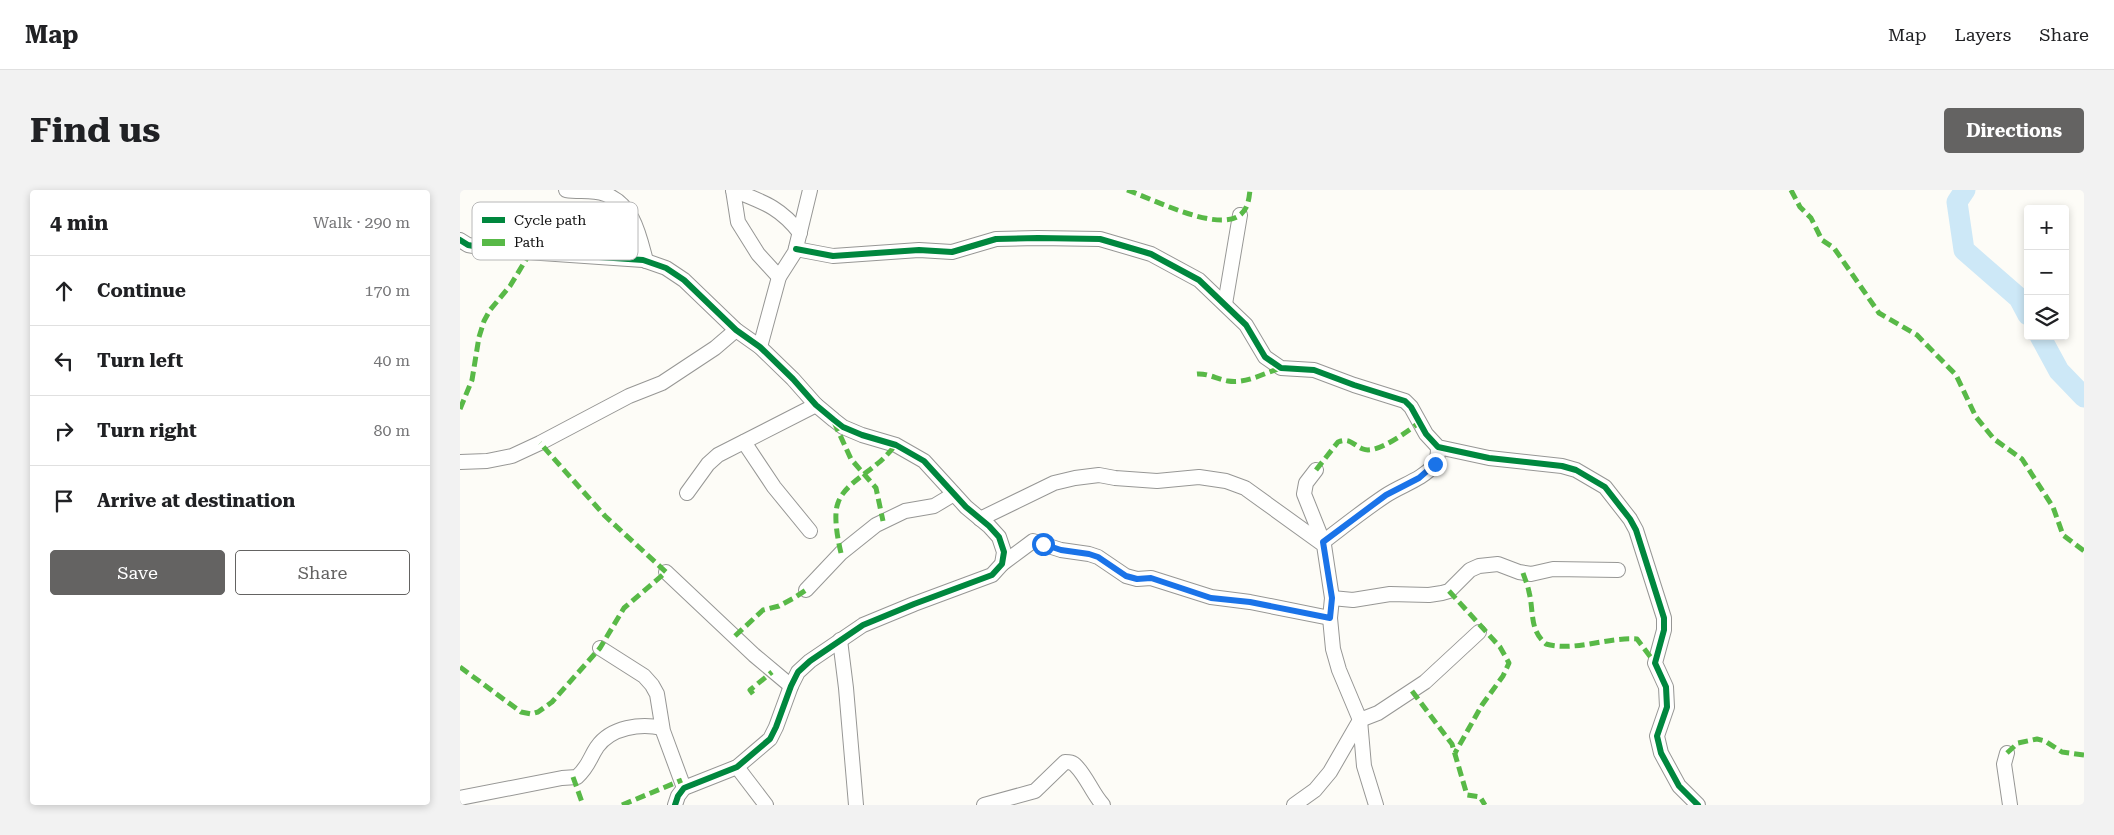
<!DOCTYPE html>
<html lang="en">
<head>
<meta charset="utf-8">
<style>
	:root { --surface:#fff; --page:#f2f2f2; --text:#202124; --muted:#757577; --line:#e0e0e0; --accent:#646362 }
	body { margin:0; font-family:"Roboto Serif",serif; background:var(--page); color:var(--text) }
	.controls { position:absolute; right:15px; top:15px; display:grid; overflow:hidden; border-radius:5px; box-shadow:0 2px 8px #0003 }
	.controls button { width:45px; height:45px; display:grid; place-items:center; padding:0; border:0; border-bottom:1px solid var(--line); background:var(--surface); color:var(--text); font:25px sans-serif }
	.stop { position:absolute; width:15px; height:15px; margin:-11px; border:4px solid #1a73e8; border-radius:50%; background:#fff }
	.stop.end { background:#1a73e8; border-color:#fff; box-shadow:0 1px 5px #0008 }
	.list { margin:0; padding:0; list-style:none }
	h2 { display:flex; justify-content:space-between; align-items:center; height:65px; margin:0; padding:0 20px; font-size:21px }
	h2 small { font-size:16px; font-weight:400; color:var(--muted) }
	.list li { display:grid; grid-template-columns:32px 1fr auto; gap:15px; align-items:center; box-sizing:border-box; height:70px; padding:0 20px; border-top:1px solid var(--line) }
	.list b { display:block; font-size:19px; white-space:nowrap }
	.list em { font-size:16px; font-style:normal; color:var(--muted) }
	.actions { display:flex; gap:10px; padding:15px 20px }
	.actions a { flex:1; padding:11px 0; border:1px solid var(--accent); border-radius:5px; text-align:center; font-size:18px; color:var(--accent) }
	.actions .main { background:var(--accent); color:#fff }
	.icon { flex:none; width:28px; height:28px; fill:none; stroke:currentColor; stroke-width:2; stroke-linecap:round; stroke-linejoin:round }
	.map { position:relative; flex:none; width:1624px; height:615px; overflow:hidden; border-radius:5px }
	header { display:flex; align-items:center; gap:30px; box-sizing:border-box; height:70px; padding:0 25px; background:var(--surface); border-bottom:1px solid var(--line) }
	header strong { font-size:24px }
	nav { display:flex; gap:28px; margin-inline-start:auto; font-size:18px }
	.intro { display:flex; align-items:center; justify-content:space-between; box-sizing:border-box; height:120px; padding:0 30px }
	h1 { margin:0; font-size:35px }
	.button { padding:12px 22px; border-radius:5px; background:var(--accent); color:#fff; font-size:18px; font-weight:700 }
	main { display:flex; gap:30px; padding:0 30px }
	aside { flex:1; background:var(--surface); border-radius:5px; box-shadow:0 2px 8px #0003 }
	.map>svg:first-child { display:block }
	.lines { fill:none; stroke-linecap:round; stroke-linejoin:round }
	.river { stroke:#cde8f7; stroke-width:21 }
	.minor-casing { stroke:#979795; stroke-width:16 }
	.minor { stroke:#fffffe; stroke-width:14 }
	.quiet { stroke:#58b947; stroke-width:5; stroke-dasharray:10 5; stroke-linecap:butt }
	.cycleway-casing { stroke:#fff; stroke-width:9 }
	.cycleway { stroke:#00873e; stroke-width:6 }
	.route { stroke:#1a73e8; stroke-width:6 }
	.key { fill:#fff; stroke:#b8b8b8; stroke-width:1 }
	.key-label { font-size:14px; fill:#111 }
</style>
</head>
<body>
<header>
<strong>Map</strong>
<nav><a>Map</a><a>Layers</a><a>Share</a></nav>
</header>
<div class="intro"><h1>Find us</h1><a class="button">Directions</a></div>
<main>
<aside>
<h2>4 min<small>Walk · 290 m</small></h2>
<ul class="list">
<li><svg class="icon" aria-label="ahead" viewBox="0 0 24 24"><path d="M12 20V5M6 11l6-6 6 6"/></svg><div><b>Continue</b></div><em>170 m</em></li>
<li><svg class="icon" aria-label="left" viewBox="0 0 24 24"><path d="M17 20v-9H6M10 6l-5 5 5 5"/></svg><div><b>Turn left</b></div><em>40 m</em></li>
<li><svg class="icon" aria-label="right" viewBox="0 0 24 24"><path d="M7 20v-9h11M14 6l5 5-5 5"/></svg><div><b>Turn right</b></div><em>80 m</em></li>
<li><svg class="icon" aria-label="arrive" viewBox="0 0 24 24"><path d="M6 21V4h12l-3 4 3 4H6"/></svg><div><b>Arrive at destination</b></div></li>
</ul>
<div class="actions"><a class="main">Save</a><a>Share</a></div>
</aside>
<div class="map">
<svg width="1624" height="615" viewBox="0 0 1624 615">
	<rect width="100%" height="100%" fill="#fdfcf7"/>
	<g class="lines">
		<g class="river">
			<path d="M1505 0 1497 12 1504 60 1559 108 1568 125"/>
			<path d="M1580 146 1599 181 1624 207"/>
		</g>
		<defs>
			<g id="minor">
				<path d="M106 0C119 2 132 0 145 4 174 15 179 45 186 71"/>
				<path d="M273 0 278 32 298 64 319 87"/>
				<path d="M273 0C303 12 320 17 340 43"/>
				<path d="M0 50 8 55 36 60 183 70 206 78 224 90 276 140 300 157 333 189 356 215 374 230 383 237 402 245 436 255 464 271 506 317 529 336 539 347 544 362 542 374 532 385 454 414 403 435 350 471 338 482 331 496 316 537 310 549 277 577 224 598 218 606 215 615"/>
				<path d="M336 59 373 66 459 60 492 62 536 49 578 48 640 49 691 64 739 90 786 135 805 167 821 178 854 180 894 195 945 211 951 217 966 244 978 257 1029 268 1102 276 1116 280 1145 297 1170 329 1176 340 1204 428V440L1195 473 1206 497 1207 517 1197 546 1201 563 1219 596 1238 615"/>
				<path d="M765 114 780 25"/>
				<path d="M300 157 319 87 335 62 350 0"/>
				<path d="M284 252 314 297 350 341"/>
				<path d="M0 272 27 271 52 266 80 253 169 206 202 193 255 158 276 140"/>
				<path d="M856 280 846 293 844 304 864 354"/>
				<path d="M227 303 248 274 258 265 356 215"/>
				<path d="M520 329 594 293 615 288 639 285 655 288 697 291 739 287 766 291 785 298 864 355 872 408 870 428 873 459 879 480 900 530 904 576 916 615"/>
				<path d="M863 352C884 336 904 320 925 306 941 295 962 290 974 275 978 270 978 263 978 257"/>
				<path d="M542 374 573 351 601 360 629 364 638 367 666 386 677 389 691 388 751 407 790 412 870 428"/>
				<path d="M206 382 294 465 331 496"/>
				<path d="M346 400 381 363 416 335 445 321 474 316 494 304"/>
				<path d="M872 408 893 410 930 404 969 405 982 403 989 401 1010 380 1019 376 1038 374 1059 382 1071 384 1093 379 1158 380"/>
				<path d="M380 450 386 498 396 615"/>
				<path d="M140 458 184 486 192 495 197 504 203 541 224 598"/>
				<path d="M1547 563 1544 574 1550 615"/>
				<path d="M277 577 306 615"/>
				<path d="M0 608 102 588 117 587C129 576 129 569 137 557 151 537 181 533 202 538"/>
				<path d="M524 615 575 601 605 572C609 572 613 572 616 576 627 587 632 603 643 615"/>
				<path d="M834 615 855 600 870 582 900 530 918 523 965 492 1019 442"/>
			</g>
		</defs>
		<use href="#minor" class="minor-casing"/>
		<use href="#minor" class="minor"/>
		<g class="quiet">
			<path d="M667 0C691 8 757 43 780 25 788 19 789 9 790 0"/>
			<path d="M1331 0 1340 17 1351 28 1362 50 1374 58 1419 123 1457 145 1496 185 1516 227 1534 249 1562 269 1593 317 1603 345 1624 361"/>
			<path d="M737 184C747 183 757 189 768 191 786 194 804 183 821 178"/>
			<path d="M0 219 12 190 19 147 24 131 30 120 50 96 70 63"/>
			<path d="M374 232 391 269 416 298 423 331"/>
			<path d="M856 280 878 252C890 247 893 255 903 259 917 265 949 240 960 232"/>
			<path d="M381 363C378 351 373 325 378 313 383 297 404 285 417 274 424 269 430 261 436 255"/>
			<path d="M1063 383C1065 389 1068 396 1069 402 1074 421 1069 440 1086 454 1114 462 1147 447 1177 449L1195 473"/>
			<path d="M989 401 1040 457 1049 473 1043 486 1022 515 995 563"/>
			<path d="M275 446 303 420 319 416 334 408 346 400"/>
			<path d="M0 477 61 522 71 524 78 522 92 512 140 458 164 418 206 382 145 326 80 253"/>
			<path d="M952 501 992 554 1007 605 1020 607 1025 615"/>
			<path d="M293 504 290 500 312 482"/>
			<path d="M1547 563 1558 553 1577 549 1585 551 1602 562 1624 565"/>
			<path d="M113 587 123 615"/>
			<path d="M162 615 222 590"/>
		</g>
		<defs>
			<g id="cycleway">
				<path d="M0 50 8 55 36 60 183 70 206 78 224 90 276 140 300 157 333 189 356 215 374 230 383 237 402 245 436 255 464 271 506 317 529 336 539 347 544 362 542 374 532 385 454 414 403 435 350 471 338 482 331 496 316 537 310 549 277 577 224 598 218 606 215 615"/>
				<path d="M336 59 373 66 459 60 492 62 536 49 578 48 640 49 691 64 739 90 786 135 805 167 821 178 854 180 894 195 945 211 951 217 966 244 978 257 1029 268 1102 276 1116 280 1145 297 1170 329 1176 340 1204 428V440L1195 473 1206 497 1207 517 1197 546 1201 563 1219 596 1238 615"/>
			</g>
		</defs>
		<use href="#cycleway" class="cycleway-casing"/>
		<use href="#cycleway" class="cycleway"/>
	</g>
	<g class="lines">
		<path class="route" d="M583 354 601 360 629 364 638 367 666 386 677 389 691 388 751 408 790 412 870 428 872 408 863 352 926 305 959 288 975 274"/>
	</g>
	<rect x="12" y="12" width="166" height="58" rx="8" class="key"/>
	<rect x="22" y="27" width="23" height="6" fill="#00873e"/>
	<rect x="22" y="49" width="23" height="7" fill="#58b947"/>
	<g class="key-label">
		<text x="54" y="35">Cycle path</text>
		<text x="54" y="57">Path</text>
	</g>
</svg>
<div class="controls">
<button>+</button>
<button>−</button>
<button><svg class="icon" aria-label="layers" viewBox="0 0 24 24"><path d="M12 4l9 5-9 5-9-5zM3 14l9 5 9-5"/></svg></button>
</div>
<div class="stop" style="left:583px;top:354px"></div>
<div class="stop end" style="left:975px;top:274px"></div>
</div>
</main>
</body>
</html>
